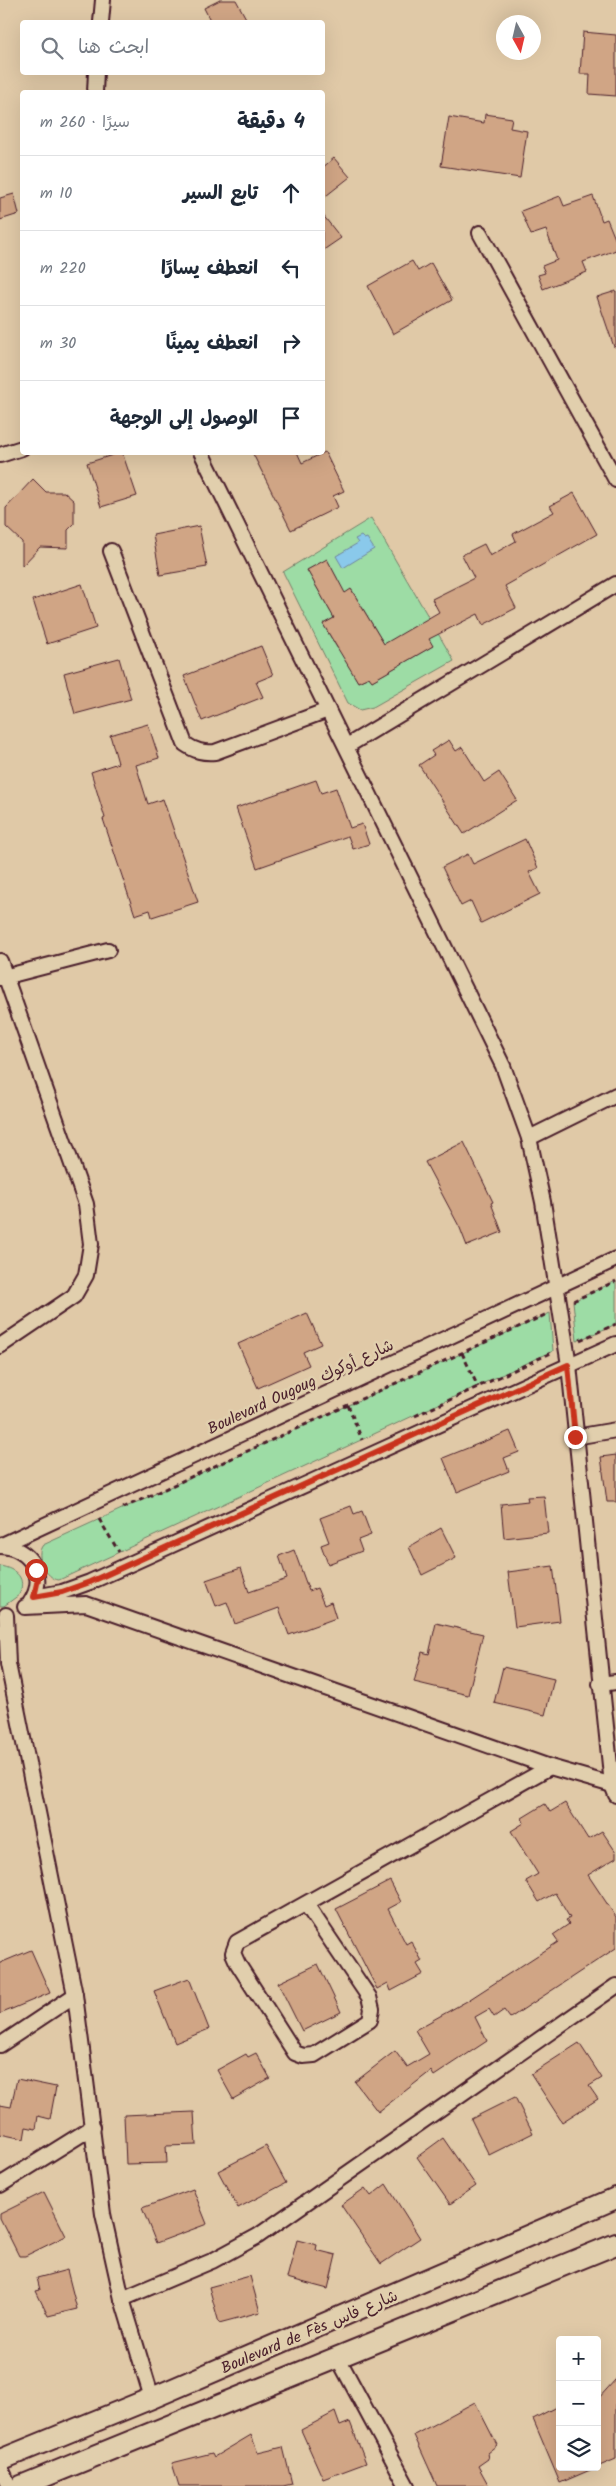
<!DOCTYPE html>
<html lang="ar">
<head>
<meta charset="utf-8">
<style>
	:root { --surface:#fff; --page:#f6f6f7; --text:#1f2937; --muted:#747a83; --line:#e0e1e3 }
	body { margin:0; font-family:Kalam,"Playpen Sans Arabic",sans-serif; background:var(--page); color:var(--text); direction:rtl }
	.controls { position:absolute; right:15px; bottom:15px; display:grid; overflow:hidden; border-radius:5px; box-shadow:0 5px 20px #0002 }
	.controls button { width:45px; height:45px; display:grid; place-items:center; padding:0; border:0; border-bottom:1px solid var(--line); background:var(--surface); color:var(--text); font:25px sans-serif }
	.compass { position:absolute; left:496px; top:15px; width:45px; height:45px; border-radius:50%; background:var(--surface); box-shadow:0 5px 20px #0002; rotate:172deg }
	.stop { position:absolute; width:15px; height:15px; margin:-11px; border:4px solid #c8321e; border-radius:50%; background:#fff }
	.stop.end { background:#c8321e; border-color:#fff; box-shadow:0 1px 5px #0008 }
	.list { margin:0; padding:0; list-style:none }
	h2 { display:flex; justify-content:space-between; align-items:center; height:65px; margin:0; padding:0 20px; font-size:21px }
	h2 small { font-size:16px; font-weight:400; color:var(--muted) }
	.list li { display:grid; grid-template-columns:32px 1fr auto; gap:15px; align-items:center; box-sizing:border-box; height:75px; padding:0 20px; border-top:1px solid var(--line) }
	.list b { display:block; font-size:19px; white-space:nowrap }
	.list em { font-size:16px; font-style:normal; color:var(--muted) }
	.icon { flex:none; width:28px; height:28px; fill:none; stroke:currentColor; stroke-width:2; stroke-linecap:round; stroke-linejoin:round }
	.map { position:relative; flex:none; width:616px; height:2486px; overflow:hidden; direction:ltr }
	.search { position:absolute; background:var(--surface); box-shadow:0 5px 20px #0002; left:20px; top:20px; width:305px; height:55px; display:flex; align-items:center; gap:12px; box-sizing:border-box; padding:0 18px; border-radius:5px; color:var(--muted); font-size:19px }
	.panel { position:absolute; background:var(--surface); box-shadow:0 5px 20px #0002; left:20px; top:90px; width:305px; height:365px; border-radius:5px; direction:rtl }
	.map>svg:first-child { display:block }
	.green { fill:#9ddca5; stroke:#747e68; fill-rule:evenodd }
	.water { fill:#8ac9eb; stroke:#70859e }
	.building { fill:#d0a585; stroke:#4a1f2b }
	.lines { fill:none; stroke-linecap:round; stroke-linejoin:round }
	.street-casing { stroke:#4a1f2b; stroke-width:18 }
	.secondary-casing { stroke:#4a1f2b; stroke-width:24 }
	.path { stroke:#4a1f2b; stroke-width:3; stroke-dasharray:5 4; stroke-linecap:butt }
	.street { stroke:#e1cfad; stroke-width:14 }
	.secondary { stroke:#e1cfad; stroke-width:20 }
	.route { stroke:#c8321e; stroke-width:6 }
	.labels { text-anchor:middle; stroke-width:5; stroke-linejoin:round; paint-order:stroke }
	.street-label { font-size:16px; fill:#4a1f2b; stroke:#e1cfad }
</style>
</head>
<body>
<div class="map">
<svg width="616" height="2486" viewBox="0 0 616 2486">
	<rect width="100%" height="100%" fill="#e0c9a7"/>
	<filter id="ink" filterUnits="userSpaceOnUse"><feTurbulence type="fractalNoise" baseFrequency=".02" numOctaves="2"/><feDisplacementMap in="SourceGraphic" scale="10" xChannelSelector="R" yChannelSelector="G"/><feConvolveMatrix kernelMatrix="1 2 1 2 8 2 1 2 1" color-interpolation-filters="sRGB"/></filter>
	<g filter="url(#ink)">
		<g class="green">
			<path d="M371 518 454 661 373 707 360 710 348 703 283 572ZM327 560 337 578 341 595 352 590 384 644 433 646 372 681 369 677 358 682 345 659 348 642 337 648 323 624 334 618 307 570Z"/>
			<path d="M616 1281V1324L577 1341 573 1301Z"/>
			<path d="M550 1313 553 1351 59 1580C46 1579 34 1555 43 1545Z"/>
			<path d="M0 1566C16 1569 27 1578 19 1595L4 1606H0Z"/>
		</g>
		<path class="water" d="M361 536 364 539 367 538 374 549 343 568 336 556 358 543 355 539Z"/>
		<g class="building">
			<path d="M220 0H236L248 22H211L204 8Z"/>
			<path d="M583 32 616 35V96L589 94 590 74H580Z"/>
			<path d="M485 114 512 118 510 128 527 131 520 178 441 166 449 117 484 123Z"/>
			<path d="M334 158 350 177 322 199V168Z"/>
			<path d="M14 194 19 214 0 220V198Z"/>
			<path d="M560 196 564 206 593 196 602 221 607 219 616 241V250L583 262 587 272 543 289 538 275 545 273 542 266 557 260 546 230 531 235 521 211Z"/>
			<path d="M322 214 341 238 322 251Z"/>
			<path d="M412 261 418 271 431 263 452 300 393 334 368 286Z"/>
			<path d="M616 291V346L614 347 597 297Z"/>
			<path d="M122 452 137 496 101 507 87 463Z"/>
			<path d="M252 452H297L302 463 325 452 344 491 333 496 338 507 291 530Z"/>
			<path d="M33 479 46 492H64L74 501V524L68 530V548L40 547 22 566V542L6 527V508Z"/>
			<path d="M574 493 597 534 505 586 516 608 483 625 478 614 429 639 433 646 372 681 369 677 358 682 323 624 334 618 307 570 327 559 345 593 351 589 384 644 439 612 432 599 474 578 462 555 484 544 490 556 516 541 513 534 554 512 550 506Z"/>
			<path d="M199 526 207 567 160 575 153 535Z"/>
			<path d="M82 584 96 628 47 644 33 600Z"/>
			<path d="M261 646 273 675 256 682 263 697 202 721 184 676Z"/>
			<path d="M119 658 131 699 75 714 64 673Z"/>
			<path d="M148 724 159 758 136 765 148 804 163 799 198 902 152 917 150 910 135 915 103 819 105 818 91 772 118 763 110 735Z"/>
			<path d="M449 740 456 751 462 747 484 782 499 772 517 800 464 834 419 765 434 755 431 751Z"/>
			<path d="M316 780 321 793 336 788 350 828 362 824 369 844 353 849 348 836 257 868 236 808Z"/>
			<path d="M525 839 538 868 529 872 540 894 481 923 471 901 461 906 442 867 468 854 473 864Z"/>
			<path d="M464 1142 493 1202 491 1203 502 1232 467 1246 460 1228 425 1162Z"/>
			<path d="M307 1313 321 1344 303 1352 309 1365 258 1388 238 1344Z"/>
			<path d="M510 1431 519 1452 504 1458 509 1471 457 1492 443 1458Z"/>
			<path d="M616 1455V1502H607L601 1457Z"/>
			<path d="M544 1496 548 1533 504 1538 501 1504 528 1501 527 1497Z"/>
			<path d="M351 1506 354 1514 362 1511 371 1535 358 1540 362 1551 328 1564 321 1545 329 1542 320 1518Z"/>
			<path d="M441 1528 456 1558 422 1575 409 1547Z"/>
			<path d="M294 1550 309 1591 317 1588 324 1605 331 1602 336 1618 289 1635 279 1608 235 1624 227 1602 216 1606 206 1580 241 1568 249 1592 287 1579 279 1556Z"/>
			<path d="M553 1566 560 1621 515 1627 508 1572Z"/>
			<path d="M436 1623 483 1634 468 1695 414 1682 422 1652 429 1654Z"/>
			<path d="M503 1667 554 1679 545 1715 494 1703Z"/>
			<path d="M565 1803 588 1839 602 1831 616 1852V1858L588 1875 616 1917V1948L510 2018 504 2010 494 2017 489 2009 475 2017 487 2041 434 2076 431 2071 378 2112 355 2082 395 2051 407 2067 429 2054 415 2030 467 2001 558 1942 553 1935 569 1924 566 1920 570 1918 555 1893 539 1902 526 1881 538 1874 511 1831 524 1823 522 1818 545 1804 550 1812Z"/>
			<path d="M390 1881 401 1902 388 1909 406 1944 411 1941 422 1961 417 1964 423 1974 391 1991 388 1983 377 1989 336 1909Z"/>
			<path d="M31 1950 50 1993 0 2014V1963Z"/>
			<path d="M318 1964 341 2012 302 2031 278 1983Z"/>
			<path d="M189 1978 209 2029 175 2043 154 1991Z"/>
			<path d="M579 2043 602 2078 589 2086 598 2099 562 2122 531 2074Z"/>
			<path d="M256 2053 270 2078 233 2099 217 2070 246 2054 248 2057Z"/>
			<path d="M17 2079 56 2087 50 2119 38 2116 36 2129 26 2127 24 2139 0 2134V2105L11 2107Z"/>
			<path d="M515 2097 533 2133 489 2155 471 2119Z"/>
			<path d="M194 2112 196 2145 166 2146 167 2163 126 2164 124 2115Z"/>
			<path d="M443 2138 476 2186 450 2204 417 2157Z"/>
			<path d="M266 2146 286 2183 238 2208 218 2171Z"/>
			<path d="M386 2184 420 2238 381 2264 341 2205 365 2188 371 2196Z"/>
			<path d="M193 2189 207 2224 156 2243 142 2208Z"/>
			<path d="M44 2192 66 2236 25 2256H19L0 2218V2214Z"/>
			<path d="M297 2240 317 2245 316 2250 336 2255 328 2289 287 2278Z"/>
			<path d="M67 2270 77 2309 48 2316 36 2291 40 2290 37 2278Z"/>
			<path d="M250 2276 260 2312 219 2323 209 2287Z"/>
			<path d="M616 2379V2459L597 2467V2400Z"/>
			<path d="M475 2402 497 2445 487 2453 488 2459 478 2466 489 2486H437L414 2435Z"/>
			<path d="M560 2405V2467H597L560 2483 533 2419Z"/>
			<path d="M335 2412 340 2426 350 2422 366 2463 323 2479 301 2430Z"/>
			<path d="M251 2435 258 2453 283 2447 292 2484 283 2486H179L172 2463 212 2453 214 2457Z"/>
		</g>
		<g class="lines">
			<defs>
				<g id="street">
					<path d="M101 22 103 0"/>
					<path d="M95 92 96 72"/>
					<path d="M480 233 616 480"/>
					<path d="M201 452 503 1066 529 1138 543 1202 569 1365 612 1785 616 1795"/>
					<path d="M0 455 22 448"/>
					<path d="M111 551 185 744C195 751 203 753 215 752L328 710"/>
					<path d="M347 746 616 584"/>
					<path d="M0 961 86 1204 91 1244 86 1275 74 1296 0 1346"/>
					<path d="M0 978 108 950"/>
					<path d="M529 1138 616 1095"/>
					<path d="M575 1437 616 1430"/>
					<path d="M0 1546 616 1259"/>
					<path d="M0 1546C31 1547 48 1577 30 1603"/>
					<path d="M34 1597 62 1592 90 1582 616 1344"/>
					<path d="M25 1607 86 1604 550 1767 616 1786"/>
					<path d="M6 1615 8 1664 75 1995 103 2214 122 2299 152 2398"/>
					<path d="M600 1684 616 1682"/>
					<path d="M306 1904 369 1997 372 2009 370 2020 314 2055 303 2056 295 2053 238 1964 233 1953 237 1942 550 1767"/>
					<path d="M0 2045 75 1995"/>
					<path d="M0 2185 93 2127"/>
					<path d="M122 2299 212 2261 258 2236 616 1986"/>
					<path d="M338 2358 407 2486"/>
					<path d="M0 2466 9 2486"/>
				</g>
				<g id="secondary">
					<path d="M0 2460 152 2398 616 2198"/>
					<path d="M21 2486 616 2244"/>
				</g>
			</defs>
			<use href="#street" class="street-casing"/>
			<use href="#secondary" class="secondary-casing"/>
			<g class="path">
				<path d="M573 1301 616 1281"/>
				<path d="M580 1340 616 1324"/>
				<path d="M462 1353 478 1387"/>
				<path d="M348 1405 362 1440"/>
				<path d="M415 1416 553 1352"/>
				<path d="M123 1508 547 1314"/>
				<path d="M99 1519 119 1552"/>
			</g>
			<use href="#street" class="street"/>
			<use href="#secondary" class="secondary"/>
		</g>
	</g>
	<g class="lines" filter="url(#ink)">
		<path class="route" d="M36 1570 38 1579 34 1597 62 1592 90 1582 568 1365 575 1437"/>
	</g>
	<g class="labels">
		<g class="street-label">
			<text transform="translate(300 1386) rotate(-25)" y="6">Boulevard Ougoug شارع أوكوك</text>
			<text transform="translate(309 2331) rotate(-23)" y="6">Boulevard de Fès شارع فاس</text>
		</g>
	</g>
</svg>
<div class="controls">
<button>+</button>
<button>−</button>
<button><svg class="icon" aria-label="layers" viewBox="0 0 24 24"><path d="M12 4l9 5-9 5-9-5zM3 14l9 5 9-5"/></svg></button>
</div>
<svg class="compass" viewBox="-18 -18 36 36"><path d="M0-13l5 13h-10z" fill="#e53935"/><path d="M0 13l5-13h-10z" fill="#747a83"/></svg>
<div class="stop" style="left:36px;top:1570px"></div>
<div class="stop end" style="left:575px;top:1437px"></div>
<div class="search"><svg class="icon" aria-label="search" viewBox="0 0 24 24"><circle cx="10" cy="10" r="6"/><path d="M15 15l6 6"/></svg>ابحث هنا</div>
<section class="panel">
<h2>4 دقيقة<small>سيرًا · 260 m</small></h2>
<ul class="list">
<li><svg class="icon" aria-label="ahead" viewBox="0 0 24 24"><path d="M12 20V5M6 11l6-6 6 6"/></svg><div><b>تابع السير</b></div><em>10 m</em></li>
<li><svg class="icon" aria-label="left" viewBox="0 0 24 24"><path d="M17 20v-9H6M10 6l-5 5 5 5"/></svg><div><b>انعطف يسارًا</b></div><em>220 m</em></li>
<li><svg class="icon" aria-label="right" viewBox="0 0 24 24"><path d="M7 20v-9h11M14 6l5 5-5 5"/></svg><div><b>انعطف يمينًا</b></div><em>30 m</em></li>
<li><svg class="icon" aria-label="arrive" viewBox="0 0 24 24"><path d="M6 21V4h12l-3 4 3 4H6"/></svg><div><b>الوصول إلى الوجهة</b></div></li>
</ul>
</section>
</div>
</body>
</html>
